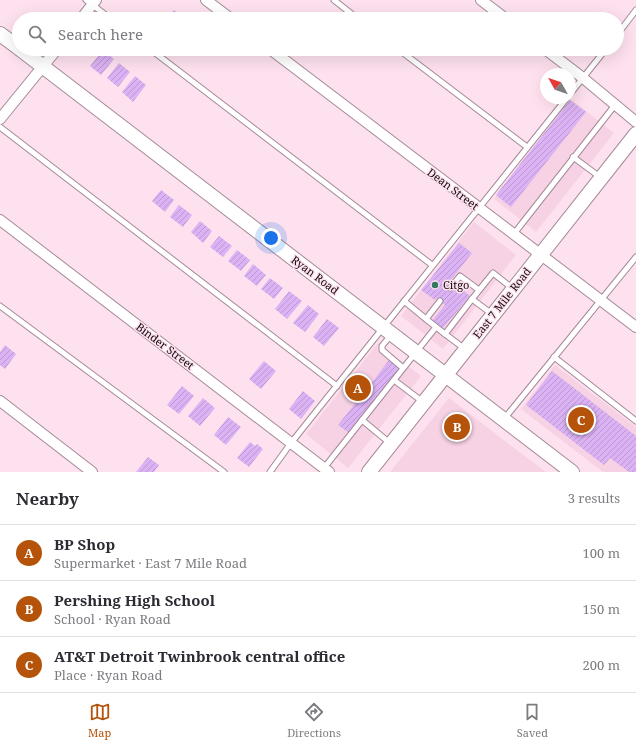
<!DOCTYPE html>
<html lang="en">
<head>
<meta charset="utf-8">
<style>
	:root { --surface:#fff; --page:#f2f2f3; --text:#2b2b33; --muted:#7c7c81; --line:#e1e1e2; --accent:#b45309 }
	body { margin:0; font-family:"Noto Serif",serif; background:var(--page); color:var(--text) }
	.compass { position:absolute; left:540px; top:68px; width:36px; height:36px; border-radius:50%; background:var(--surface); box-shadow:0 4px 16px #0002; rotate:310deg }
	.you { position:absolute; left:271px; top:238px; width:14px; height:14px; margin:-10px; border:3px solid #fff; border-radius:50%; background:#1a73e8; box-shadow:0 0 0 6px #1a73e833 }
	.badge { display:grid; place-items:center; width:26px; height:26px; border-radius:50%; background:var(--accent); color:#fff; font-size:13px; font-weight:700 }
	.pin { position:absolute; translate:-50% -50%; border:2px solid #fff; box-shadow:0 1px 4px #0006 }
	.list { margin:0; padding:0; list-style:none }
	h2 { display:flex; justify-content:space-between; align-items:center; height:52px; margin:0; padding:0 16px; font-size:17px }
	h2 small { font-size:13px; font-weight:400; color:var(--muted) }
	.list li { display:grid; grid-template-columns:26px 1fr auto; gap:12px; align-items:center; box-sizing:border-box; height:56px; padding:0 16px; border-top:1px solid var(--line) }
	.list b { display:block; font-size:15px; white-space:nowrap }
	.list p { margin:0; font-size:13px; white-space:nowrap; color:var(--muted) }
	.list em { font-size:13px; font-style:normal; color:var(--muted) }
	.icon { flex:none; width:22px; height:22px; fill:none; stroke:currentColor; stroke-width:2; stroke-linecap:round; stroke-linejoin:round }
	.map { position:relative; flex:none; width:636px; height:472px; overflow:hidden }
	.search { position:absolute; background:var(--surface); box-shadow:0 4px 16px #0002; left:12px; right:12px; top:12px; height:44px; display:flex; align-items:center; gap:10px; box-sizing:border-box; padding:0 14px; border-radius:22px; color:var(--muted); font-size:15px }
	.sheet { height:220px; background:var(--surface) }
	nav { display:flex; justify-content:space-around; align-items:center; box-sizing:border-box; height:56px; border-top:1px solid var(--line); background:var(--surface); font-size:11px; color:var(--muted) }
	nav a { display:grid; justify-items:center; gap:2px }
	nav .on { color:var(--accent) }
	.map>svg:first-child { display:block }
	.built { fill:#f6d2e4 }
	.building { fill:url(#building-hatch) }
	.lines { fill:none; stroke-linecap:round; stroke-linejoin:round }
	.lane-casing { stroke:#a58a97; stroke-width:7 }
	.street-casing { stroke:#a58a97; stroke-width:12 }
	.secondary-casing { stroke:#a58a97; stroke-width:16 }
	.lane { stroke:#fff; stroke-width:5 }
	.street { stroke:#fff; stroke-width:10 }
	.secondary { stroke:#fff; stroke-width:14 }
	.poi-dot { fill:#377766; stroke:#fee1ef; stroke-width:1.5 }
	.labels { text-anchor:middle; stroke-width:3; stroke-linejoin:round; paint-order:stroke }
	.street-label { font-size:11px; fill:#130a0e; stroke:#fee1ef }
	.poi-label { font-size:11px; fill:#130a0e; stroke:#fee1ef; text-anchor:start }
</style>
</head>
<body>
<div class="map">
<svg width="636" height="472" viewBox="0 0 636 472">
	<defs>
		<pattern id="building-hatch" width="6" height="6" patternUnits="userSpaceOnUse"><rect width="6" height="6" fill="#dbb2f3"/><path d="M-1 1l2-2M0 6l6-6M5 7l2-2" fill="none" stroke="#bb98cf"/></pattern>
	</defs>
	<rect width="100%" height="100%" fill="#fee1ef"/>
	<g class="built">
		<path d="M572 100 614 133 536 232 494 199Z"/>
		<path d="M474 222 516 255 443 349 401 316Z"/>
		<path d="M378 343 421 376 348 468 306 434Z"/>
		<path d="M555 365 636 427V472H603L521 409Z"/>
		<path d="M449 398 526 457 546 472H390Z"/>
	</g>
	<g class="building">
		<path d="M174 10 185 19H167Z"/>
		<path d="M103 50 114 59 101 75 90 66Z"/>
		<path d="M119 63 130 72 118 87 107 78Z"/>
		<path d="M135 76 146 85 133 102 122 92Z"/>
		<path d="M570 100 586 112 511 207 496 195Z"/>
		<path d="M161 190 174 200 165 212 152 201Z"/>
		<path d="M179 205 192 215 183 227 170 217Z"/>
		<path d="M200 221 212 231 203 243 191 232Z"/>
		<path d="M219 236 232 246 223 257 210 247Z"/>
		<path d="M459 243 472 253 447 285 455 291 459 287 470 296 442 329 432 321 445 305 436 298 435 300 421 290Z"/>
		<path d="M237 250 250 260 241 271 228 261Z"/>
		<path d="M253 264 266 275 257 286 244 276Z"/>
		<path d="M270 278 283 288 274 299 261 289Z"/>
		<path d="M289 291 302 301 287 319 275 309Z"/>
		<path d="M308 305 319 314 305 332 293 323Z"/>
		<path d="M327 319 339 328 324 346 313 337Z"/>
		<path d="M5 345 16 354 5 369 0 365V352Z"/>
		<path d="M389 360 400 369 349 433 338 425 357 401 343 389 355 373 370 385Z"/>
		<path d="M264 361 276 371 261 389 249 379Z"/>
		<path d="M552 371 636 436V472H629L610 458 604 465 526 405Z"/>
		<path d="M182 386 194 396 179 414 167 405Z"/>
		<path d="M303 391 315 401 301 419 289 409Z"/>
		<path d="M203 398 215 408 200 426 188 416Z"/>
		<path d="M228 417 241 427 226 445 214 435Z"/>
		<path d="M250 442 255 446 257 444 263 449 249 467 237 458Z"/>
		<path d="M148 457 159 465 154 472H136Z"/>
	</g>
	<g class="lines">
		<defs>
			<g id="lane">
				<path d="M86 0 111 19"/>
				<path d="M334 0 358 19"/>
				<path d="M617 35 636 10"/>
				<path d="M150 49 432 265"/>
				<path d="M398 49 527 147"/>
				<path d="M570 94 606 49"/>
				<path d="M0 127 337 386"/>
				<path d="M573 157 600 177"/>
				<path d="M513 235 615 105"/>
				<path d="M450 288 460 276 479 290"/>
				<path d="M404 301 426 319 440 301"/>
				<path d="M0 306 224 472"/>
				<path d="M492 314 472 299 493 273 512 288"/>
				<path d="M426 319 436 327"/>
				<path d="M391 335 382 346V350L403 368"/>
				<path d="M465 349 445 334 472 299"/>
				<path d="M554 357 636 421"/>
				<path d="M394 380 423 402"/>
				<path d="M504 419 636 257"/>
				<path d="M362 420 391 444"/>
				<path d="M324 468 436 327 445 334"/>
				<path d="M270 472 291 443 394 314 567 98"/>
			</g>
			<g id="street">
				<path d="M206 0 231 19"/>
				<path d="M481 0 506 19"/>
				<path d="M81 19 96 0"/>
				<path d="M270 49 636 327"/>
				<path d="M545 49 583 78 636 122"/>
				<path d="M0 119 57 49"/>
				<path d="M0 220 329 472"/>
				<path d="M0 401 92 472"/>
			</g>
			<g id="secondary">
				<path d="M0 34 19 48"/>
				<path d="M20 49 572 472"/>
				<path d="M369 472 636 134"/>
			</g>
		</defs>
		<use href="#lane" class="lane-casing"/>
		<use href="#street" class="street-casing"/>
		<use href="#secondary" class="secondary-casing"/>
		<use href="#lane" class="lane"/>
		<use href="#street" class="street"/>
		<use href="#secondary" class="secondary"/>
	</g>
	<circle class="poi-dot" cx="435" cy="285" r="4"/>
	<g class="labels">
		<g class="street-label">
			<text transform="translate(453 189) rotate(37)" y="4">Dean Street</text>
			<text transform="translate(315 275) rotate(37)" y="4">Ryan Road</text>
			<text transform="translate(502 303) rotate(-52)" y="4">East 7 Mile Road</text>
			<text transform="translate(165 346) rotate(37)" y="4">Binder Street</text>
		</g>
		<g class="poi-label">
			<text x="443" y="289">Citgo</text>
		</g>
	</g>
</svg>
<svg class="compass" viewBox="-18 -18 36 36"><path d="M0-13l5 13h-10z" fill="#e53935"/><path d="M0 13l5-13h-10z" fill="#7c7c81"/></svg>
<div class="you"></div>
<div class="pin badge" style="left:358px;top:388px">A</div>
<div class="pin badge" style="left:457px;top:427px">B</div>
<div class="pin badge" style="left:581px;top:420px">C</div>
<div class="search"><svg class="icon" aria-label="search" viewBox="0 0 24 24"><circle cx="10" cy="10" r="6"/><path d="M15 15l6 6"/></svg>Search here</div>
</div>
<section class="sheet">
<h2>Nearby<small>3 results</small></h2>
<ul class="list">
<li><span class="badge">A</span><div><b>BP Shop</b><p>Supermarket · East 7 Mile Road</p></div><em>100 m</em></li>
<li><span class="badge">B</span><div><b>Pershing High School</b><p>School · Ryan Road</p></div><em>150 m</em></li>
<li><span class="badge">C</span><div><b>AT&amp;T Detroit Twinbrook central office</b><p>Place · Ryan Road</p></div><em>200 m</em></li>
</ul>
</section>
<nav>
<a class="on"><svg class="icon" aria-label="map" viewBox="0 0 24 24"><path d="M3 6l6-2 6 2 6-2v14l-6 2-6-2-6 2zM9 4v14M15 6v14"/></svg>Map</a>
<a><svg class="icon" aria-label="directions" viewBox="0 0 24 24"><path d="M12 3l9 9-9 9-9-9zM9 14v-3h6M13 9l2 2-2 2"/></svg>Directions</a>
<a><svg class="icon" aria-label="saved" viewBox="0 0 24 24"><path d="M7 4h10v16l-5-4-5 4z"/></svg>Saved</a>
</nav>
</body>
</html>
